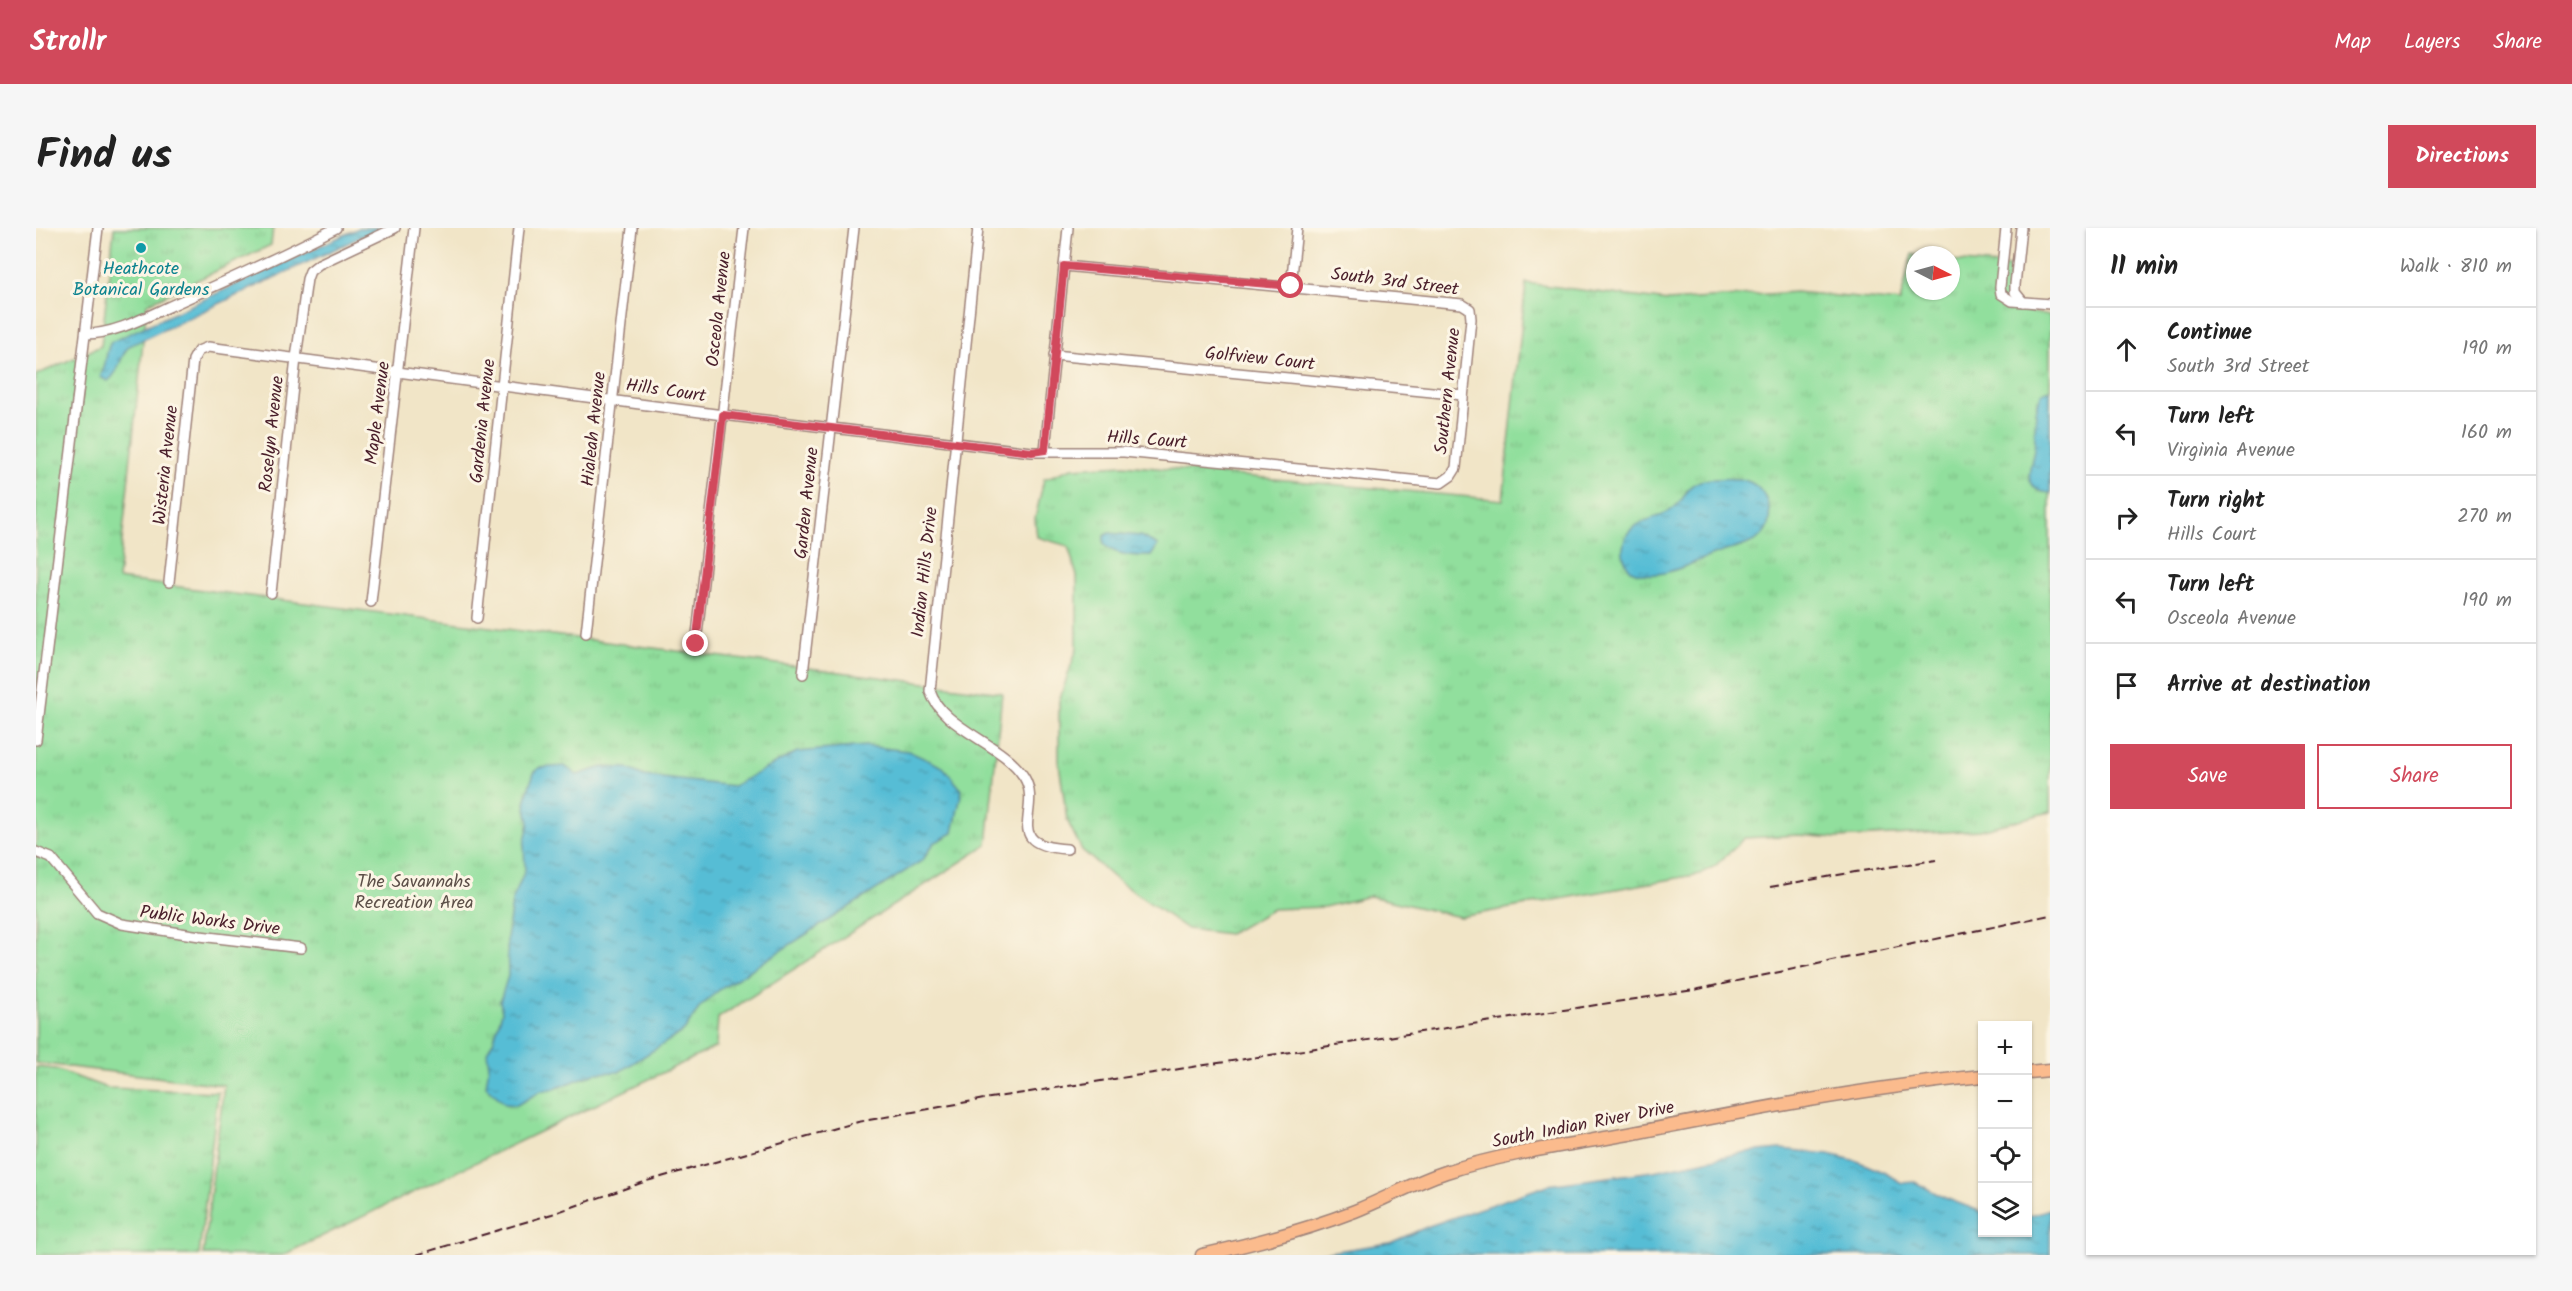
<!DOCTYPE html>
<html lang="en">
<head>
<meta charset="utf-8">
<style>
	:root { --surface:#fff; --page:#f6f6f6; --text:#222; --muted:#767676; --line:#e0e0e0; --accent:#d1495b }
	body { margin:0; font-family:Kalam,sans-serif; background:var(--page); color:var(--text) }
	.controls { position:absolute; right:18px; bottom:18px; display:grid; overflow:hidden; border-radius:0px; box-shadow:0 2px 4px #0004 }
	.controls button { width:54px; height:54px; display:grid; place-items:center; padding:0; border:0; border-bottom:2px solid var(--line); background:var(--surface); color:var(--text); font:30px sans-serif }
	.compass { position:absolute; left:1870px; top:18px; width:54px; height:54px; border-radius:50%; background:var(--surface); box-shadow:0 2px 4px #0004; rotate:96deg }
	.stop { position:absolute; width:18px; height:18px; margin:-14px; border:4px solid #d1495b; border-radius:50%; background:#fff }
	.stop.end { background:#d1495b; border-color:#fff; box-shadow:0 2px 6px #0008 }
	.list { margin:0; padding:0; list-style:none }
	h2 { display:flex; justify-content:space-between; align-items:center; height:78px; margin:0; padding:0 24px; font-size:26px }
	h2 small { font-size:20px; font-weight:400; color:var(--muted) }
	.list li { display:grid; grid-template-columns:39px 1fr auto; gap:18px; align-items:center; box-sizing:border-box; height:84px; padding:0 24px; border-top:2px solid var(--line) }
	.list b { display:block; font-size:22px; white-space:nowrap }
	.list p { margin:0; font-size:20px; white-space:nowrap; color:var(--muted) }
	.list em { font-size:20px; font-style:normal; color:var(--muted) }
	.actions { display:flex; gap:12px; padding:18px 24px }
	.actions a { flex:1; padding:14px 0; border:2px solid var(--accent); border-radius:0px; text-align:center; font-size:21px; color:var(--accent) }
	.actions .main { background:var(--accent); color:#fff }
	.icon { flex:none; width:33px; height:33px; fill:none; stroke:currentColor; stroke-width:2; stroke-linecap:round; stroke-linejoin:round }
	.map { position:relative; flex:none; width:2014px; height:1027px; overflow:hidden; border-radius:0px }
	header { display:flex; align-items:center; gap:36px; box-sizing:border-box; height:84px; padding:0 30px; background:var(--accent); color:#fff }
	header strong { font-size:28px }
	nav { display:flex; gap:33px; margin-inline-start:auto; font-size:21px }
	.intro { display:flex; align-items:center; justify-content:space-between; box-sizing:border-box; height:144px; padding:0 36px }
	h1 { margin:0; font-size:42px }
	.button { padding:15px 27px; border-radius:0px; background:var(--accent); color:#fff; font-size:21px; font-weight:700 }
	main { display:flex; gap:36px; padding:0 36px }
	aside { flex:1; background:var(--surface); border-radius:0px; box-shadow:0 2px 4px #0004 }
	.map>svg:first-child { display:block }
	.grass { fill:url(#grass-tufts); stroke:#6e7f64; stroke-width:1.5 }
	.water { fill:url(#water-ripples); stroke:#506e80; stroke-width:1.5 }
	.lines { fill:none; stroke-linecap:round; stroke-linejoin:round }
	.minor-casing { stroke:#9e8279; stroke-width:12 }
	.major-casing { stroke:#9e8279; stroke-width:15 }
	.minor { stroke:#fff; stroke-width:9 }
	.major { stroke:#fbbb8d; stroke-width:12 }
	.rail { stroke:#4a1f2b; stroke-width:2; stroke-dasharray:9 4.5; stroke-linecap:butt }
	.route { stroke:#d1495b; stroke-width:8 }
	.culture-dot { fill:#0f9aa8; stroke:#fcf5e5; stroke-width:2 }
	.labels { text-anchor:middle; stroke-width:6; stroke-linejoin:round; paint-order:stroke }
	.culture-label { font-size:18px; fill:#0d838f; stroke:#fcf5e5 }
	.street-label { font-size:18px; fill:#4a1f2b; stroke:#fcf5e5 }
	.park-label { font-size:18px; fill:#5c4f48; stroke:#fcf5e5 }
</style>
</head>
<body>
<header>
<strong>Strollr</strong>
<nav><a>Map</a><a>Layers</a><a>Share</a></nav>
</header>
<div class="intro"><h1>Find us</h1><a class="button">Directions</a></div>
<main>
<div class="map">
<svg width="2014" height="1027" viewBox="0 0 2014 1027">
	<defs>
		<pattern id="grass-tufts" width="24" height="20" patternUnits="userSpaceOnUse" patternTransform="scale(1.5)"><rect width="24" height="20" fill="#91df9d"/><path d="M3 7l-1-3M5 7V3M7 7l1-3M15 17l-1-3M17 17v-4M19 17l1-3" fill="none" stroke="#7fbf87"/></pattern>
		<pattern id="water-ripples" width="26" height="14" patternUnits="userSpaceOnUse" patternTransform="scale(1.5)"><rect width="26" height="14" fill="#57bdd5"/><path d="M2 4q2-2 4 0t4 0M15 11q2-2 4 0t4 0" fill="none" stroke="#4a99ad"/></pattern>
	</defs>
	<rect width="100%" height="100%" fill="#fcf5e5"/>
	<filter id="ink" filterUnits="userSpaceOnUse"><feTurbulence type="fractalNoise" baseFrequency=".0167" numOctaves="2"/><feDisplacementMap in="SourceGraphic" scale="12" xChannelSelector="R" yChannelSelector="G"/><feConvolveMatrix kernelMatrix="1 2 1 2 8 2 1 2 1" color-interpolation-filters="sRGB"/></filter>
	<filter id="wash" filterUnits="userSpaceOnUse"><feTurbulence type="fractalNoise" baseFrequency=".008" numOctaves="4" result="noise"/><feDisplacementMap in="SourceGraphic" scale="24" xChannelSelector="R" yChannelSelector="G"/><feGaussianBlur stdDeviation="1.35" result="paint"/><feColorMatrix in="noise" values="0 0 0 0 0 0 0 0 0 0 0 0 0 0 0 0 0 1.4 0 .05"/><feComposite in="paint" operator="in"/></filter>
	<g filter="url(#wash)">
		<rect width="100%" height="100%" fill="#f1e5c7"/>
		<g class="grass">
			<path d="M78 0H237L235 17 111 76 82 351 966 465 951 617 682 790 680 819 247 1027H167L188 857 0 835V147L65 118Z"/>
			<path d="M1876 26 1881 27H1879V63H1915V33L1973 38 1971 79 2014 88V584L1944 602 1802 610 1762 607 1708 610 1679 638 1664 646 1424 689 1334 668 1288 679 1237 681 1193 706 1151 701 1078 650 1046 622 1031 592 1023 535V473L1041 420V348L1032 318 1001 309 999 291 1008 251 1036 240 1088 237 1467 272 1490 55 1632 73 1759 64 1864 74Z"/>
			<path d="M0 839 19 841 71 860 182 864 163 1027H0Z"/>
		</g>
		<g class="water">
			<path d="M323 0H344L93 118C83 129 84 144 72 153L64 149C72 137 68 126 75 114Z"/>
			<path d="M2014 162V265C1982 262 1996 238 1998 221 2001 201 1996 184 2006 165Z"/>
			<path d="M1674 251C1686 251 1700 249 1711 253 1732 260 1741 291 1726 307 1715 318 1698 320 1683 325 1656 333 1624 356 1595 342 1589 335 1586 329 1587 320 1590 291 1616 294 1635 282 1655 269 1645 255 1674 251Z"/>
			<path d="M1073 305 1104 308 1122 317 1115 328C1100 328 1078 328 1068 316V308Z"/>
			<path d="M830 518 872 523 907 539 926 562 917 605 898 615 887 632 683 762 664 779 648 803 583 844 559 845 521 860 505 863 481 877 469 876 450 858 453 838 451 824 458 811 466 784 464 773 472 748 471 710 476 673 489 642 488 617 493 595 489 575 493 559 498 545 503 540 529 538 541 547 567 539 591 540 608 548 697 558 761 524Z"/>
			<path d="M1745 921 1793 926 1821 933 1849 945 1866 955 1879 954 1909 970 1946 984V1004H1992V988L2014 981V1027H1274L1354 1015 1393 998 1512 957 1618 943 1710 924Z"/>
		</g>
	</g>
	<g filter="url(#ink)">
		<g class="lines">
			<defs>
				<g id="minor">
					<path d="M942 0 894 463C906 501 967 515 988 549 1008 582 963 617 1031 621"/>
					<path d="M1970 0 1964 59 1965 66 1976 73 2014 76"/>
					<path d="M1985 0 1979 57V64L1987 74"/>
					<path d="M1255 58 1261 0"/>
					<path d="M50 106C81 106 113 87 141 75 195 51 248 27 300 0"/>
					<path d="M1018 127 1427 167"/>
					<path d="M1009 222 1032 0"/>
					<path d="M133 354 157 132 162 123 172 119 687 187 996 224H1088L1405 255 1415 248 1420 240 1435 91 1434 81 1426 76 1028 38"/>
					<path d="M235 365 260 130 271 51 274 43 283 36 359 0"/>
					<path d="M335 374 378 0"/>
					<path d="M441 390 483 0"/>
					<path d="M550 405 596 0"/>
					<path d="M660 415 708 0"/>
					<path d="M767 446 818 0"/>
					<path d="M0 512 62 0"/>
					<path d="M0 624 15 630 61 685 86 696 164 708 265 720"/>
				</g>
				<g id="major">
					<path d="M1992 844 2014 842"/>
					<path d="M1166 1027C1217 1016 1270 1002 1319 983 1349 971 1379 954 1410 944 1469 925 1532 917 1593 906 1709 883 1828 860 1946 848"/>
				</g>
			</defs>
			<use href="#minor" class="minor-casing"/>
			<use href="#major" class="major-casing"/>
			<use href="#minor" class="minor"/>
			<use href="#major" class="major"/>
			<g class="rail">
				<path d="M1734 659 1819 644 1900 632"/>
				<path d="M380 1027 516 986 611 953 822 894 948 871 1658 762 2014 687"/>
			</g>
		</g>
	</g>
	<g class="lines" filter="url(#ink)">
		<path class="route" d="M660 416 687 187 996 224 1009 222 1028 38 1255 58"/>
	</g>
	<circle class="culture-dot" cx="105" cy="20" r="6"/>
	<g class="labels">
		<g class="culture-label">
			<text x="105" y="46">Heathcote<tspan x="105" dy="21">Botanical Gardens</tspan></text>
		</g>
		<g class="street-label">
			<text transform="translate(1359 53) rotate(7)" y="6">South 3rd Street</text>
			<text transform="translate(682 81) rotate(-84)" y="6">Osceola Avenue</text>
			<text transform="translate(1224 130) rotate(6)" y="6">Golfview Court</text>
			<text transform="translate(630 162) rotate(8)" y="6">Hills Court</text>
			<text transform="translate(1411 163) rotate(-84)" y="6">Southern Avenue</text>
			<text transform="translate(341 185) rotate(-83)" y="6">Maple Avenue</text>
			<text transform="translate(446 193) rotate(-84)" y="6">Gardenia Avenue</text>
			<text transform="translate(557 201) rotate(-84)" y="6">Hialeah Avenue</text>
			<text transform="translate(235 206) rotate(-84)" y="6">Roselyn Avenue</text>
			<text transform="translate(1111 211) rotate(4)" y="6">Hills Court</text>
			<text transform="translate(129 237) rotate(-84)" y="6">Wisteria Avenue</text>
			<text transform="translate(770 275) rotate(-84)" y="6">Garden Avenue</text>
			<text transform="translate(888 344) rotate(-84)" y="6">Indian Hills Drive</text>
			<text transform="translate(174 692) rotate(7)" y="6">Public Works Drive</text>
			<text transform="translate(1547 896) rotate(-11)" y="6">South Indian River Drive</text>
		</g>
		<g class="park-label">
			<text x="378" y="659">The Savannahs<tspan x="378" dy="21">Recreation Area</tspan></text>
		</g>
	</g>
</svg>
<div class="controls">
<button>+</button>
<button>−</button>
<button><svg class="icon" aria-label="locate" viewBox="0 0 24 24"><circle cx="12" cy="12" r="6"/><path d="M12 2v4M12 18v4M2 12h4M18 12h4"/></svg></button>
<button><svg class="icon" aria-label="layers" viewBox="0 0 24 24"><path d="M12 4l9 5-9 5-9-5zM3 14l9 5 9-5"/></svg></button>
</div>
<svg class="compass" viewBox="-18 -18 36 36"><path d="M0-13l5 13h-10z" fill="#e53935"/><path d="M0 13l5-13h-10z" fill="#767676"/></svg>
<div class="stop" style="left:1255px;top:58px"></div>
<div class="stop end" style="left:660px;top:416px"></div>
</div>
<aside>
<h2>11 min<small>Walk · 810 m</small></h2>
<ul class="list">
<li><svg class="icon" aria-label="ahead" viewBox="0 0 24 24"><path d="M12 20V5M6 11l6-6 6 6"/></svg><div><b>Continue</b><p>South 3rd Street</p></div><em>190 m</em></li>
<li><svg class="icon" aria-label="left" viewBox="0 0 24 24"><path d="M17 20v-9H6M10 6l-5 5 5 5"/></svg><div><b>Turn left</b><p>Virginia Avenue</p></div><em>160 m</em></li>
<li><svg class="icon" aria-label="right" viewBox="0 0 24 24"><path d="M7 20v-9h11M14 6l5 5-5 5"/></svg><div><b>Turn right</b><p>Hills Court</p></div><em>270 m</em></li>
<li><svg class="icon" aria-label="left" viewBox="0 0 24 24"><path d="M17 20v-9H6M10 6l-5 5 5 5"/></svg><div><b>Turn left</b><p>Osceola Avenue</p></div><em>190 m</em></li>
<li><svg class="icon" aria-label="arrive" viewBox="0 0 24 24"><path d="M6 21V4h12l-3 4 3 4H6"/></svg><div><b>Arrive at destination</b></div></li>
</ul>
<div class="actions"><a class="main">Save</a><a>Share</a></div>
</aside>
</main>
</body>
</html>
